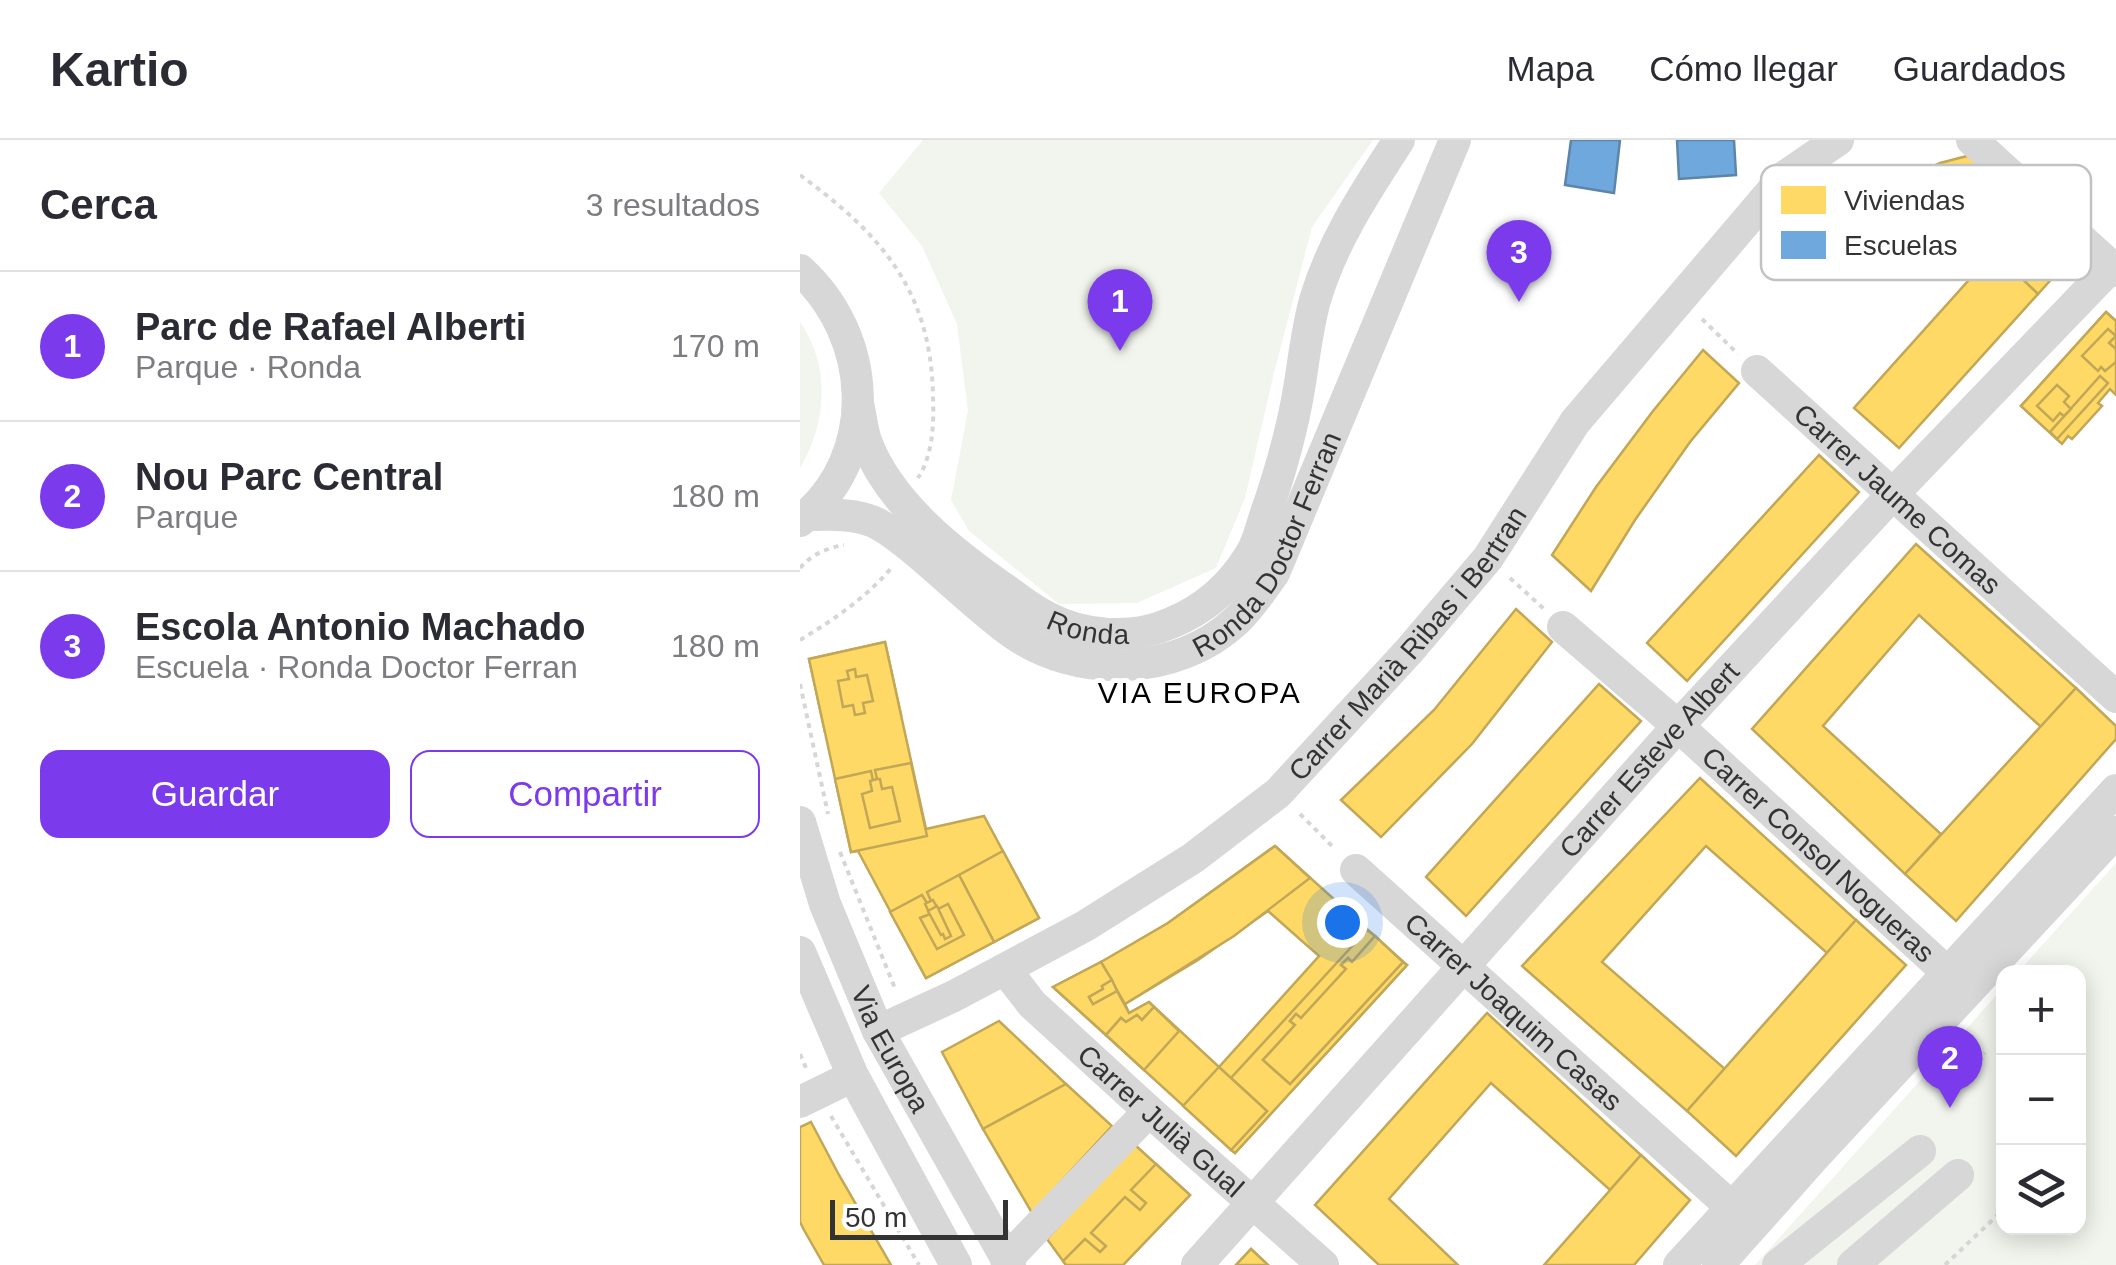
<!DOCTYPE html>
<html lang="es">
<head>
<meta charset="utf-8">
<style>
	:root { --surface:#fff; --page:#f7f7f7; --text:#2b2b33; --muted:#7c7c81; --line:#e1e1e2; --accent:#7c3aed }
	body { margin:0; font-family:Helvetica,sans-serif; background:var(--page); color:var(--text) }
	.controls { position:absolute; right:30px; bottom:30px; display:grid; overflow:hidden; border-radius:20px; box-shadow:0 5px 25px #0003 }
	.controls button { width:90px; height:90px; display:grid; place-items:center; padding:0; border:0; border-bottom:2px solid var(--line); background:var(--surface); color:var(--text); font:50px sans-serif }
	.scale { position:absolute; left:30px; bottom:25px; width:178px; box-sizing:border-box; padding-left:10px; border:5px solid #333; border-top:0; font-size:28px; line-height:35px; white-space:nowrap; color:#333; -webkit-text-stroke:8px #fff; paint-order:stroke }
	.you { position:absolute; left:542px; top:782px; width:35px; height:35px; margin:-25px; border:8px solid #fff; border-radius:50%; background:#1a73e8; box-shadow:0 0 0 15px #1a73e833 }
	.badge { display:grid; place-items:center; width:65px; height:65px; border-radius:50%; background:var(--accent); color:#fff; font-size:32px; font-weight:700 }
	.pin { position:absolute; translate:-50% -82px; filter:drop-shadow(0 2px 5px #0008) }
	.pin::after { content:''; position:absolute; top:52px; width:35px; height:30px; background:inherit; clip-path:polygon(0 0,100% 0,50% 100%) }
	.list { margin:0; padding:0; list-style:none }
	h2 { display:flex; justify-content:space-between; align-items:center; height:130px; margin:0; padding:0 40px; font-size:42px }
	h2 small { font-size:32px; font-weight:400; color:var(--muted) }
	.list li { display:grid; grid-template-columns:65px 1fr auto; gap:30px; align-items:center; box-sizing:border-box; height:150px; padding:0 40px; border-top:2px solid var(--line) }
	.list b { display:block; font-size:38px; white-space:nowrap }
	.list p { margin:0; font-size:32px; white-space:nowrap; color:var(--muted) }
	.list em { font-size:32px; font-style:normal; color:var(--muted) }
	.actions { display:flex; gap:20px; padding:30px 40px }
	.actions a { flex:1; padding:22px 0; border:2px solid var(--accent); border-radius:20px; text-align:center; font-size:35px; color:var(--accent) }
	.actions .main { background:var(--accent); color:#fff }
	.icon { flex:none; width:55px; height:55px; fill:none; stroke:currentColor; stroke-width:2; stroke-linecap:round; stroke-linejoin:round }
	.map { position:relative; flex:none; width:1316px; height:1125px; overflow:hidden }
	header { display:flex; align-items:center; gap:60px; box-sizing:border-box; height:140px; padding:0 50px; background:var(--surface); border-bottom:2px solid var(--line) }
	header strong { font-size:48px }
	nav { display:flex; gap:55px; margin-inline-start:auto; font-size:35px }
	main { display:flex }
	aside { flex:1; background:var(--surface) }
	.map>svg:first-child { display:block }
	.green { fill:#f1f5ed }
	.homes { fill:#ffd966; stroke:#c2a757; stroke-width:2.5; fill-rule:evenodd }
	.schools { fill:#6fa8dc; stroke:#5d85a9; stroke-width:2.5 }
	.lines { fill:none; stroke-linecap:round; stroke-linejoin:round }
	.path { stroke:#d6d6d6; stroke-width:4; stroke-dasharray:5 5; stroke-linecap:butt }
	.minor { stroke:#d7d7d7; stroke-width:32 }
	.labels { text-anchor:middle; stroke-width:10; stroke-linejoin:round; paint-order:stroke }
	.street-label { font-size:28px; fill:#333; stroke:#fff }
	.neighbourhood-label { font-size:30px; letter-spacing:2.5px; fill:#000; stroke:#fff }
	.key { fill:#fff; stroke:#c2c2c2; stroke-width:2.5 }
	.key-label { font-size:28px; fill:#333 }
</style>
</head>
<body>
<header>
<strong>Kartio</strong>
<nav><a>Mapa</a><a>Cómo llegar</a><a>Guardados</a></nav>
</header>
<main>
<aside>
<h2>Cerca<small>3 resultados</small></h2>
<ul class="list">
<li><span class="badge">1</span><div><b>Parc de Rafael Alberti</b><p>Parque · Ronda</p></div><em>170 m</em></li>
<li><span class="badge">2</span><div><b>Nou Parc Central</b><p>Parque</p></div><em>180 m</em></li>
<li><span class="badge">3</span><div><b>Escola Antonio Machado</b><p>Escuela · Ronda Doctor Ferran</p></div><em>180 m</em></li>
</ul>
<div class="actions"><a class="main">Guardar</a><a>Compartir</a></div>
</aside>
<div class="map">
<svg width="1316" height="1125" viewBox="0 0 1316 1125">
	<rect width="100%" height="100%" fill="#fff"/>
	<g class="green">
		<path d="M123 0H573L512 87 473 237 445 358 416 428 337 463 259 464 169 391 151 360 168 271 157 184 122 106 79 53Z"/>
		<path d="M0 182C31 227 27 282 0 328Z"/>
		<path d="M1316 723V1125H955L1203 848 1204 1088H1278V832H1218Z"/>
	</g>
	<g class="homes">
		<path d="M1171 15 1277 111 1238 154 1194 112 1149 74 1084 110 1042 76 1076 53 1110 37 1140 23Z"/>
		<path d="M1194 112 1238 154 1099 308 1054 268Z"/>
		<path d="M1306 172 1316 181V233L1309 227 1304 232 1302 231 1298 235 1300 236 1250 292 1221 266Z"/>
		<path d="M1306 172 1316 181V255L1310 249 1298 263 1302 266 1272 299 1268 296 1262 304 1221 266Z"/>
		<path d="M1308 189 1316 196 1309 203 1316 209V222L1305 231 1301 227 1298 231 1282 216Z"/>
		<path d="M903 210 939 243 890 302 835 380 791 451 752 415 796 347 853 271Z"/>
		<path d="M1300 236 1308 243 1257 299 1250 292Z"/>
		<path d="M1257 245 1269 256 1264 262 1271 269 1264 276 1260 273 1253 281 1237 266Z"/>
		<path d="M1019 315 1059 352 887 541 847 503Z"/>
		<path d="M1116 404 1276 548 1241 587 1119 475 1023 586 1141 694 1105 734 952 589Z"/>
		<path d="M716 469 752 502 672 604 581 697 541 660 634 570Z"/>
		<path d="M85 502 101 575 65 583 63 574 58 575 60 585 25 592 9 519Z"/>
		<path d="M85 502 126 689 184 676 239 778 126 838 58 711 51 712 9 519Z"/>
		<path d="M55 529 56 537 67 535 73 561 63 563 65 573 55 575 53 565 43 567 38 541 49 539 47 531Z"/>
		<path d="M799 544 841 581 666 776 626 737Z"/>
		<path d="M1276 548 1316 586V599L1156 781 1105 734Z"/>
		<path d="M111 623 127 696 51 712 35 639 71 631 73 641 77 639 75 630Z"/>
		<path d="M900 638 1056 780 1027 813 906 706 802 822 925 929 887 971 722 826Z"/>
		<path d="M77 639H80L82 649 92 647 100 681 70 688 62 654 72 651 70 641Z"/>
		<path d="M475 706 607 825 435 1013 253 847 311 817 368 783ZM468 771 519 816 419 927 349 862 329 873 325 864 398 820Z"/>
		<path d="M475 706 510 738 434 796 325 864 301 822 368 783Z"/>
		<path d="M203 711 239 778 194 802 159 735Z"/>
		<path d="M159 735 194 802 126 838 90 772 122 755 127 763 131 761 127 752Z"/>
		<path d="M133 760 138 769 148 764 164 795 137 809 120 778 130 774 125 764Z"/>
		<path d="M137 766 151 796 145 799 143 794 141 795 128 771Z"/>
		<path d="M1056 780 1106 825 936 1016 887 971Z"/>
		<path d="M567 790 575 796 552 822 548 818 541 825 546 829 501 878 496 874 490 881 495 885 463 920 490 944 603 822 607 825 435 1013 431 1010 467 971 431 938Z"/>
		<path d="M575 796 603 822 490 944 463 920 495 885 490 881 496 874 501 878 546 829 541 825 548 818 552 822Z"/>
		<path d="M301 822 312 840 302 846 303 849 289 857 293 864 317 851 329 873 349 862 354 867 342 880 337 875 326 882 321 878 306 895 253 847Z"/>
		<path d="M312 840 317 851 293 864 289 857 303 849 302 846Z"/>
		<path d="M354 867 379 891 344 930 306 895 321 878 326 882 337 875 342 880Z"/>
		<path d="M687 873 841 1015 810 1050 691 943 589 1059 658 1125H579L515 1065Z"/>
		<path d="M199 881 266 944 183 989 142 912Z"/>
		<path d="M419 927 467 971 431 1010 383 966Z"/>
		<path d="M266 944 312 986 232 1073 183 989Z"/>
		<path d="M11 982 39 1035 91 1125H24L4 1090 0 1082V987Z"/>
		<path d="M334 1004 390 1055 323 1125H266L247 1099Z"/>
		<path d="M841 1015 890 1060 834 1125H744Z"/>
		<path d="M356 1024 390 1055 323 1125H266L263 1121 285 1099 300 1112 306 1106 291 1093 325 1057 340 1070 346 1063 331 1050Z"/>
		<path d="M451 1109 468 1125H436Z"/>
		<path d="M451 1109 468 1125H436Z"/>
	</g>
	<g class="schools">
		<path d="M771 0H820L814 53 765 45Z"/>
		<path d="M877 0H934L936 35 879 39Z"/>
	</g>
	<g class="lines">
		<g class="path">
			<path d="M0 35C82 95 131 151 133 256 134 284 133 315 118 338"/>
			<path d="M902 179 938 214"/>
			<path d="M0 428C12 414 27 408 44 405"/>
			<path d="M710 438 744 469"/>
			<path d="M0 500C35 479 67 457 93 426"/>
			<path d="M0 544 28 674"/>
			<path d="M500 674 535 709"/>
			<path d="M40 712 96 851"/>
			<path d="M0 914 6 928"/>
			<path d="M1156 942 1185 913"/>
			<path d="M31 976 119 1125"/>
			<path d="M1145 1125 1204 1069"/>
		</g>
		<g class="minor">
			<path d="M1172 0 1316 131"/>
			<path d="M0 130C73 196 81 316 0 381"/>
			<path id="s1" d="M957 231 1316 557"/>
			<path id="s2" d="M58 264C61 276 62 289 66 301 89 364 155 415 209 452 221 461 234 471 247 477 284 497 333 500 371 483 405 469 431 446 450 415 458 403 461 387 466 373 480 333 492 291 499 249 504 219 507 189 515 160 533 100 566 51 599 0"/>
			<path id="s3" d="M7 375C29 375 53 373 74 382 88 388 100 399 112 408 145 435 176 466 211 492 276 539 376 537 436 481 451 467 462 450 474 433L655 0"/>
			<path id="s4" d="M763 487 878 586 1161 845"/>
			<path id="s5" d="M0 682 25 764 78 891 210 1125"/>
			<path id="s6" d="M556 730 947 1081"/>
			<path d="M0 812 53 936 156 1125"/>
			<path id="s7" d="M205 829 232 864 349 971 523 1125"/>
			<path id="s8" d="M78 891 154 856 285 786 393 718 478 653 609 511 688 418 775 282 984 37 1038 0"/>
			<path d="M0 962 53 936"/>
			<path d="M206 1120 349 971"/>
			<path id="s9" d="M397 1125 878 586 1093 354 1311 127"/>
			<path d="M879 1125 1316 650"/>
			<path d="M918 1125 1015 1016 1316 692"/>
			<path d="M978 1125 1120 1011"/>
			<path d="M1053 1125 1158 1035"/>
		</g>
	</g>
	<g class="labels">
		<g class="street-label">
			<text dy="10" stroke="none"><textPath href="#s1" startOffset="190">Carrer Jaume Comas</textPath></text>
			<text dy="10" stroke="none"><textPath href="#s3" startOffset="568">Ronda Doctor Ferran</textPath></text>
			<text dy="10" stroke="none"><textPath href="#s2" startOffset="338">Ronda</textPath></text>
			<text dy="10" stroke="none"><textPath href="#s8" startOffset="665">Carrer Marià Ribas i Bertran</textPath></text>
			<text dy="10" stroke="none"><textPath href="#s9" startOffset="678">Carrer Esteve Albert</textPath></text>
			<text dy="10" stroke="none"><textPath href="#s4" startOffset="342">Carrer Consol Nogueras</textPath></text>
			<text dy="10" stroke="none"><textPath href="#s6" startOffset="212">Carrer Joaquim Casas</textPath></text>
			<text dy="10" stroke="none"><textPath href="#s5" startOffset="245">Via Europa</textPath></text>
			<text dy="10" stroke="none"><textPath href="#s7" startOffset="218">Carrer Julià Gual</textPath></text>
		</g>
		<g class="neighbourhood-label">
			<text x="400" y="563">VIA EUROPA</text>
		</g>
	</g>
	<rect x="961" y="25" width="330" height="115" rx="15" class="key"/>
	<rect x="981" y="46" width="45" height="28" fill="#ffd966"/>
	<rect x="981" y="91" width="45" height="28" fill="#6fa8dc"/>
	<g class="key-label">
		<text x="1044" y="70">Viviendas</text>
		<text x="1044" y="115">Escuelas</text>
	</g>
</svg>
<div class="controls">
<button>+</button>
<button>−</button>
<button><svg class="icon" aria-label="layers" viewBox="0 0 24 24"><path d="M12 4l9 5-9 5-9-5zM3 14l9 5 9-5"/></svg></button>
</div>
<div class="scale">50 m</div>
<div class="you"></div>
<div class="pin badge" style="left:320px;top:211px">1</div>
<div class="pin badge" style="left:1150px;top:968px">2</div>
<div class="pin badge" style="left:719px;top:162px">3</div>
</div>
</main>
</body>
</html>
